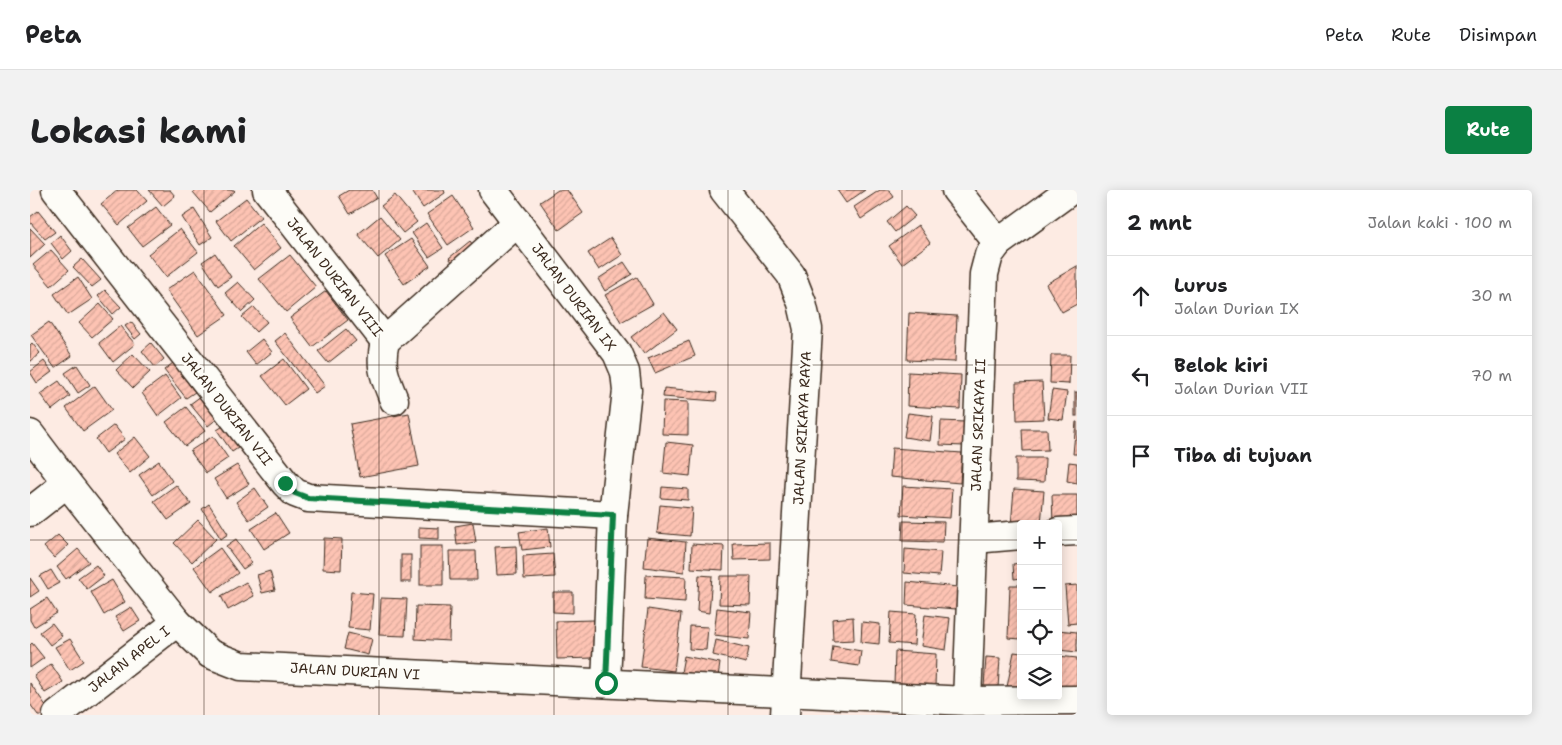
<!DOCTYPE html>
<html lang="id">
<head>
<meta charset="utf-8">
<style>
	:root { --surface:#fff; --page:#f2f2f2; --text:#202124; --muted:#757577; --line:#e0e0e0; --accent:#0b8043 }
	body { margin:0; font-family:"Shantell Sans",sans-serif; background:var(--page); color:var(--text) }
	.controls { position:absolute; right:15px; bottom:15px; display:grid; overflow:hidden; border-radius:5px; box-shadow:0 2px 12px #0003 }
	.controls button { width:45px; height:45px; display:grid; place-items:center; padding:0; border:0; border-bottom:1px solid var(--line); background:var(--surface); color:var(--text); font:25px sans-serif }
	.stop { position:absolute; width:15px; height:15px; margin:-11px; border:4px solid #0b8043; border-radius:50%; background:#fff }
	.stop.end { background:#0b8043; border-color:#fff; box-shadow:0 1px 5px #0008 }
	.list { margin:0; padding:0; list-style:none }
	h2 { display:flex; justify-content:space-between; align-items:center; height:65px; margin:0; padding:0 20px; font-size:21px }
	h2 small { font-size:16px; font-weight:400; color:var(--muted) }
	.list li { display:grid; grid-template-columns:32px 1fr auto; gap:15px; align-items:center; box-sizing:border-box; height:80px; padding:0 20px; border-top:1px solid var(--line) }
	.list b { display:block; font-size:19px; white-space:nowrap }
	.list p { margin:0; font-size:16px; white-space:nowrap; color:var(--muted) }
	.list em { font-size:16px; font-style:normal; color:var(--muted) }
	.icon { flex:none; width:28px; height:28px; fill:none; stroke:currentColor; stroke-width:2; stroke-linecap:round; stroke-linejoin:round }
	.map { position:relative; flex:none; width:1047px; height:525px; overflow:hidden; border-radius:5px }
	header { display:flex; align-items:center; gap:30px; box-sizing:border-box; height:70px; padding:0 25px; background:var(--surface); border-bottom:1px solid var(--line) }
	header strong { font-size:24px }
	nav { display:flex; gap:28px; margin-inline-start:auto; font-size:18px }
	.intro { display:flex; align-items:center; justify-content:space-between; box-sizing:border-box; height:120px; padding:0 30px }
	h1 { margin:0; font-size:35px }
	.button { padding:12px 22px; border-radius:5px; background:var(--accent); color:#fff; font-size:18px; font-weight:700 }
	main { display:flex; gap:30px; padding:0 30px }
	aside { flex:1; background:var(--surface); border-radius:5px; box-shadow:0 2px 12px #0003 }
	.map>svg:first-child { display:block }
	.building { fill:url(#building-hatch); stroke:#3b2a1e }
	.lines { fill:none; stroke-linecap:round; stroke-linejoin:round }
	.minor-casing { stroke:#3b2a1e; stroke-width:31 }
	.minor { stroke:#fdfcf7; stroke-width:28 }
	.route { stroke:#0b8043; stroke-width:6 }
	.grid { fill:none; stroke:#3b2a1e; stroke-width:1; stroke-opacity:0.55 }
	.labels { text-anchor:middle; stroke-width:5; stroke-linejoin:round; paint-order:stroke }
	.street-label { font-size:14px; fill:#3b2a1e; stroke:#fdfcf7 }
</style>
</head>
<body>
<header>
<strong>Peta</strong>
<nav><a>Peta</a><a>Rute</a><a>Disimpan</a></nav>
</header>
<div class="intro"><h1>Lokasi kami</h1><a class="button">Rute</a></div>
<main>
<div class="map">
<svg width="1047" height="525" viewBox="0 0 1047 525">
	<defs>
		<pattern id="building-hatch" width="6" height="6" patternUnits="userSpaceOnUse" patternTransform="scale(1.25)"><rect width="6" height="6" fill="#fdc3b3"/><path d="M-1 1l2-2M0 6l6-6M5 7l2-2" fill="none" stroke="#daa89a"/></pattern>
	</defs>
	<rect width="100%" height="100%" fill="#fdebe3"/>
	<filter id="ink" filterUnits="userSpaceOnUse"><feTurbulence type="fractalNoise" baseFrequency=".02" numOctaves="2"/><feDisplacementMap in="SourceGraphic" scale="10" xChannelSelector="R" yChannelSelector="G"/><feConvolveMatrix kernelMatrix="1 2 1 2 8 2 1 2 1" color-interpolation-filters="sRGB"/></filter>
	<g filter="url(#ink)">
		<g class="building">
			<path d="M88 0H107L117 11 89 35 71 14Z"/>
			<path d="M119 0H140L145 6 133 16Z"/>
			<path d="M166 0H204L205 1 180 22 163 2Z"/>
			<path d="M319 0H342L347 8 320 24 309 6Z"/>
			<path d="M381 0H414L415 3 393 18Z"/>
			<path d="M528 0H537L553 23 529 40 510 12Z"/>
			<path d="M807 0H835L816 13Z"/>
			<path d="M850 0H859L864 7 831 29 824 17Z"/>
			<path d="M365 5 387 32 373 43 351 16Z"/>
			<path d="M423 6 444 37 418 55 397 24Z"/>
			<path d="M216 8 231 27 201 51 186 31Z"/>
			<path d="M876 16 885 26 865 42 857 32Z"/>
			<path d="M126 17 140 35 112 56 98 38Z"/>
			<path d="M164 19 182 47 170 55 152 27Z"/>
			<path d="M8 21 25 42 15 49 0 32V27Z"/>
			<path d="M350 26 370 50 348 68 328 44Z"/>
			<path d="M231 33 251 58 224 80 204 56Z"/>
			<path d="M396 33 413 58 399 67 382 43Z"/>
			<path d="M888 35 900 53 872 74 859 56Z"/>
			<path d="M0 38 15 54 0 68Z"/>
			<path d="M150 39 168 62 136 87 118 64Z"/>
			<path d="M30 45 42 61 33 69 21 53Z"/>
			<path d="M581 48 592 65 569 80 558 63Z"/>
			<path d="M381 49 400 76 374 94 355 66Z"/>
			<path d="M440 51 449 63 428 79 419 68Z"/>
			<path d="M21 60 39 80 21 96 3 75Z"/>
			<path d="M185 63 201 87 188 96 172 72Z"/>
			<path d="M260 65 286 97 256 122 229 89Z"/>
			<path d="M52 69 71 90 62 97 43 77Z"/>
			<path d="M594 72 602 84 575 101 568 89Z"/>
			<path d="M1047 76V114L1032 122 1016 94Z"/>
			<path d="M165 80 197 125 168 145 136 100Z"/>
			<path d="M48 87 62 109 38 125 24 104Z"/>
			<path d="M607 87 623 114 591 132 575 105Z"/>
			<path d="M208 92 225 110 212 122 195 103Z"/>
			<path d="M75 100 91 117 83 124 68 106Z"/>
			<path d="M296 101 318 130 282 157 260 128Z"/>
			<path d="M70 114 83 129 62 147 49 133Z"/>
			<path d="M224 117 237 132 226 142 212 127Z"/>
			<path d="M634 122 647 139 614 164 601 147Z"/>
			<path d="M879 123 927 126 925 172 877 170Z"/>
			<path d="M19 132 42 166 25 178 1 145Z"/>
			<path d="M101 132 111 144 105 149 95 136Z"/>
			<path d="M90 136 105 154 83 172 69 153Z"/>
			<path d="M316 139 326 151 298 173 288 161Z"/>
			<path d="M255 143 295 196 285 203 245 151Z"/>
			<path d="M232 149 242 162 226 175 216 162Z"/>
			<path d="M659 151 665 166 625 183 618 168Z"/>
			<path d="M2 153 10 163 0 172V155Z"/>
			<path d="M121 153 134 169 125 177 112 161Z"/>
			<path d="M103 164 120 182 103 198 86 180Z"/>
			<path d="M1021 165H1040L1039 194 1020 193Z"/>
			<path d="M254 169 276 199 255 215 232 186Z"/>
			<path d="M14 171 22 182 7 193 0 182Z"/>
			<path d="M143 173 165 202 156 208 134 180Z"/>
			<path d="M47 175 60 195 48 203 35 183Z"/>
			<path d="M878 182 931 185 930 219 877 216Z"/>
			<path d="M135 186 151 208 128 226 112 203Z"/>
			<path d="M29 191 40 206 22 220 10 204Z"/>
			<path d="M1012 192 1014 229 987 230 986 193Z"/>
			<path d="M65 196 82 220 53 241 36 218Z"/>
			<path d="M634 198 687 203 686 211 633 207Z"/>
			<path d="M1022 200 1037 202 1033 230 1018 228Z"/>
			<rect x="1045" y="202" width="2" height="24"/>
			<path d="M171 206 188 228 178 236 160 214Z"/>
			<path d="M633 211 658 212V245L632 244Z"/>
			<path d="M156 217 175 241 155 256 136 232Z"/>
			<path d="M379 223 389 276 330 287 320 234Z"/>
			<path d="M878 223 903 226 900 251 874 247Z"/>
			<path d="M911 231 935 232 934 256 910 255Z"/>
			<path d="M1046 232H1047V264H1043Z"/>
			<path d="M84 235 95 249 76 263 66 249Z"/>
			<path d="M195 235 211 256 202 262 187 240Z"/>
			<path d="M992 239H1017L1018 260 993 261Z"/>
			<path d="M183 246 198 268 176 283 160 261Z"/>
			<path d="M105 247 120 266 100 283 84 264Z"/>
			<path d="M636 252 663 255 660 286 633 283Z"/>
			<path d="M862 258 932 263 930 293 860 287Z"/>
			<path d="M986 268H1015L1014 292 986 291Z"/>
			<path d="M129 271 142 291 123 305 109 285Z"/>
			<path d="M1039 272 1047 273V293L1037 291Z"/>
			<path d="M207 275 219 294 196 308 184 289Z"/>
			<path d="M146 295 161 314 138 330 124 311Z"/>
			<path d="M873 296 922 299 920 328 871 325Z"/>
			<path d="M632 297 658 299V310L631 308Z"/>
			<path d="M225 298 238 317 219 330 206 312Z"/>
			<path d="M984 299 1014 301 1011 334H991L981 336Z"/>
			<path d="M1022 305H1047V337L1023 334Z"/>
			<path d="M179 314 198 344 191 349 172 319Z"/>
			<path d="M630 315 662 318 660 346 627 343Z"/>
			<path d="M246 323 259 343 234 359 221 339Z"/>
			<path d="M168 330 186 349 162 372 144 353Z"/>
			<path d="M873 331 914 332 913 352 872 351Z"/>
			<path d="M443 333 446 352 427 355 425 336Z"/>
			<path d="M389 337 409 338V349L389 348Z"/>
			<path d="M518 338 520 357 492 360 489 342Z"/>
			<path d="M28 345 38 355 24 368 14 357Z"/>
			<path d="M294 348 312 349 311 380 293 379Z"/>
			<path d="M617 348 656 352 654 382 614 377Z"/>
			<path d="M206 349 222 373 213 379 196 356Z"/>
			<path d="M740 353V369L704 370 703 354Z"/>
			<path d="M662 354 694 356 693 380 661 378Z"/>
			<rect x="390" y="356" width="23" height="39"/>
			<path d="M486 356 487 384 467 385 465 357Z"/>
			<path d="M190 358 208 383 182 402 164 377Z"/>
			<path d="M48 359 59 372 36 389 27 377Z"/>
			<path d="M875 359 911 362 909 386 874 383Z"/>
			<path d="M419 361H446L447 390H420Z"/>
			<path d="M523 364 525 387 494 389 493 366Z"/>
			<rect x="371" y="365" width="10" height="27"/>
			<path d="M991 373V388L984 389 983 374Z"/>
			<path d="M66 375 74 386 57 399 48 388Z"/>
			<path d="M21 380 29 393 18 399 10 386Z"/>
			<path d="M240 381 245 400 232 403 227 385Z"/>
			<path d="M616 385 656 387 655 412 615 409Z"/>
			<path d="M669 385 682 386 679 423 667 421Z"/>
			<path d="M690 386H721L720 415 689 414Z"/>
			<path d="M0 388 9 401 0 407Z"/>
			<path d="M82 390 95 412 74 425 61 402Z"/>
			<path d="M216 392 224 406 198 420 191 406Z"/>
			<path d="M877 392 928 397 926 419 876 415Z"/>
			<path d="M980 395H991V449L978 448Z"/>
			<path d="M1047 395V433L1038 434 1035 396Z"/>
			<path d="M321 402 343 404 340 440 318 438Z"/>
			<path d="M523 402H543V423L523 422Z"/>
			<path d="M17 408 27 423 4 437 0 430V419Z"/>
			<path d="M351 408 377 409 375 446 349 445Z"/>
			<path d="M386 416 420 417 419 451 385 449Z"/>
			<path d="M101 417 110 431 94 441 85 427Z"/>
			<path d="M687 418 721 422 719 449 684 445Z"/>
			<path d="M618 419 651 424 644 481 611 477Z"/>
			<path d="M861 422 886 424 884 455 859 453Z"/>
			<path d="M895 425 920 428 916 460 891 456Z"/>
			<path d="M823 427 824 450 803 451 802 429Z"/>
			<path d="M564 430 565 468 527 469 526 431Z"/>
			<path d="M832 432 850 434 849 454 831 452Z"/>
			<path d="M22 433 32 446 20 455 10 442Z"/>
			<path d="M660 436 678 437 676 460 659 459Z"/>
			<path d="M1028 440 1047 442V462L1028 460Z"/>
			<path d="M318 443 342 449 338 465 314 459Z"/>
			<path d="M40 449 54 471 40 480 25 457Z"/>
			<path d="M686 450 719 458 716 473 683 465Z"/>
			<path d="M2 453 14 468 0 478V455Z"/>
			<path d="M803 456 831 461 829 476 801 472Z"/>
			<path d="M865 461 906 464 905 497 864 495Z"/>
			<path d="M984 462 991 463V505L976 502Z"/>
			<path d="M654 466 690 473 687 494 650 488Z"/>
			<path d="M1028 466 1047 468V502L1028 499Z"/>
			<path d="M956 467 970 468 968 498 954 497Z"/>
			<path d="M21 474 33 492 15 503 4 486Z"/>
			<path d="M0 493 19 520 12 525H8L0 514Z"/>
		</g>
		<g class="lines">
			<defs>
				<g id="minor">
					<path d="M26 0 255 293 265 303 278 308 583 325"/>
					<path d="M237 0 355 151"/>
					<path d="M463 0 587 163 595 182 597 200 583 325 576 493"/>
					<path d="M694 0 761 85 772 113 778 139 755 525"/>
					<path d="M926 0 968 53"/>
					<path d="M364 210C355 187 349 177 355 151L488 32"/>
					<path d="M0 244 37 293 147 432 180 464 211 476 937 511 1047 510"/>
					<path d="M0 322 37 293"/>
					<path d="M1028 342 1047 341"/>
					<path d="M944 349 991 345"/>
					<path d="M937 511 954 84 959 65 968 53 1041 0"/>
					<path d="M27 525 147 432"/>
				</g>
			</defs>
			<use href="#minor" class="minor-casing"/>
			<use href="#minor" class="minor"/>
		</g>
	</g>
	<g class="lines" filter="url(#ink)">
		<path class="route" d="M255 293 265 303 278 308 583 325 576 493"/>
	</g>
	<path class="grid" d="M174 0V525M349 0V525M524 0V525M698 0V525M872 0V525M0 175H1047M0 350H991M1028 350H1047"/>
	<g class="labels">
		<g class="street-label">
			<text transform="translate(305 87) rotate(52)" y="5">JALAN DURIAN VIII</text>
			<text transform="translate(544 107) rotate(53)" y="5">JALAN DURIAN IX</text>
			<text transform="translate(197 219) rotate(52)" y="5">JALAN DURIAN VII</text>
			<text transform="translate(948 235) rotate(-88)" y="5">JALAN SRIKAYA II</text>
			<text transform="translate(772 238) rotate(-87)" y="5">JALAN SRIKAYA RAYA</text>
			<text transform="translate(99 469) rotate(-38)" y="5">JALAN APEL I</text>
			<text transform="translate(325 481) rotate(3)" y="5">JALAN DURIAN VI</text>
		</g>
	</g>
</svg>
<div class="controls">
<button>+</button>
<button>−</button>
<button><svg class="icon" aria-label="locate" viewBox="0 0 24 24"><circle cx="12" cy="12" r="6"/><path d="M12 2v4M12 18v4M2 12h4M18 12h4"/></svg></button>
<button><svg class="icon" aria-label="layers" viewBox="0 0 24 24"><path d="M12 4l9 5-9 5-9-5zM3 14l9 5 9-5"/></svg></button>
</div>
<div class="stop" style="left:576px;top:493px"></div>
<div class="stop end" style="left:255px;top:293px"></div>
</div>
<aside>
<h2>2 mnt<small>Jalan kaki · 100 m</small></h2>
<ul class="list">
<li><svg class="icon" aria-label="ahead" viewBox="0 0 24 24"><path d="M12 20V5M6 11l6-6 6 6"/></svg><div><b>Lurus</b><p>Jalan Durian IX</p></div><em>30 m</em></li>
<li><svg class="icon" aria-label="left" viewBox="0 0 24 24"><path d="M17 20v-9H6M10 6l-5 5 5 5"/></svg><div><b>Belok kiri</b><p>Jalan Durian VII</p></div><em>70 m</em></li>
<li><svg class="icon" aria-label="arrive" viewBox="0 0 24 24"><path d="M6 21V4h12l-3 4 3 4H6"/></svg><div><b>Tiba di tujuan</b></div></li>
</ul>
</aside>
</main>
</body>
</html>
